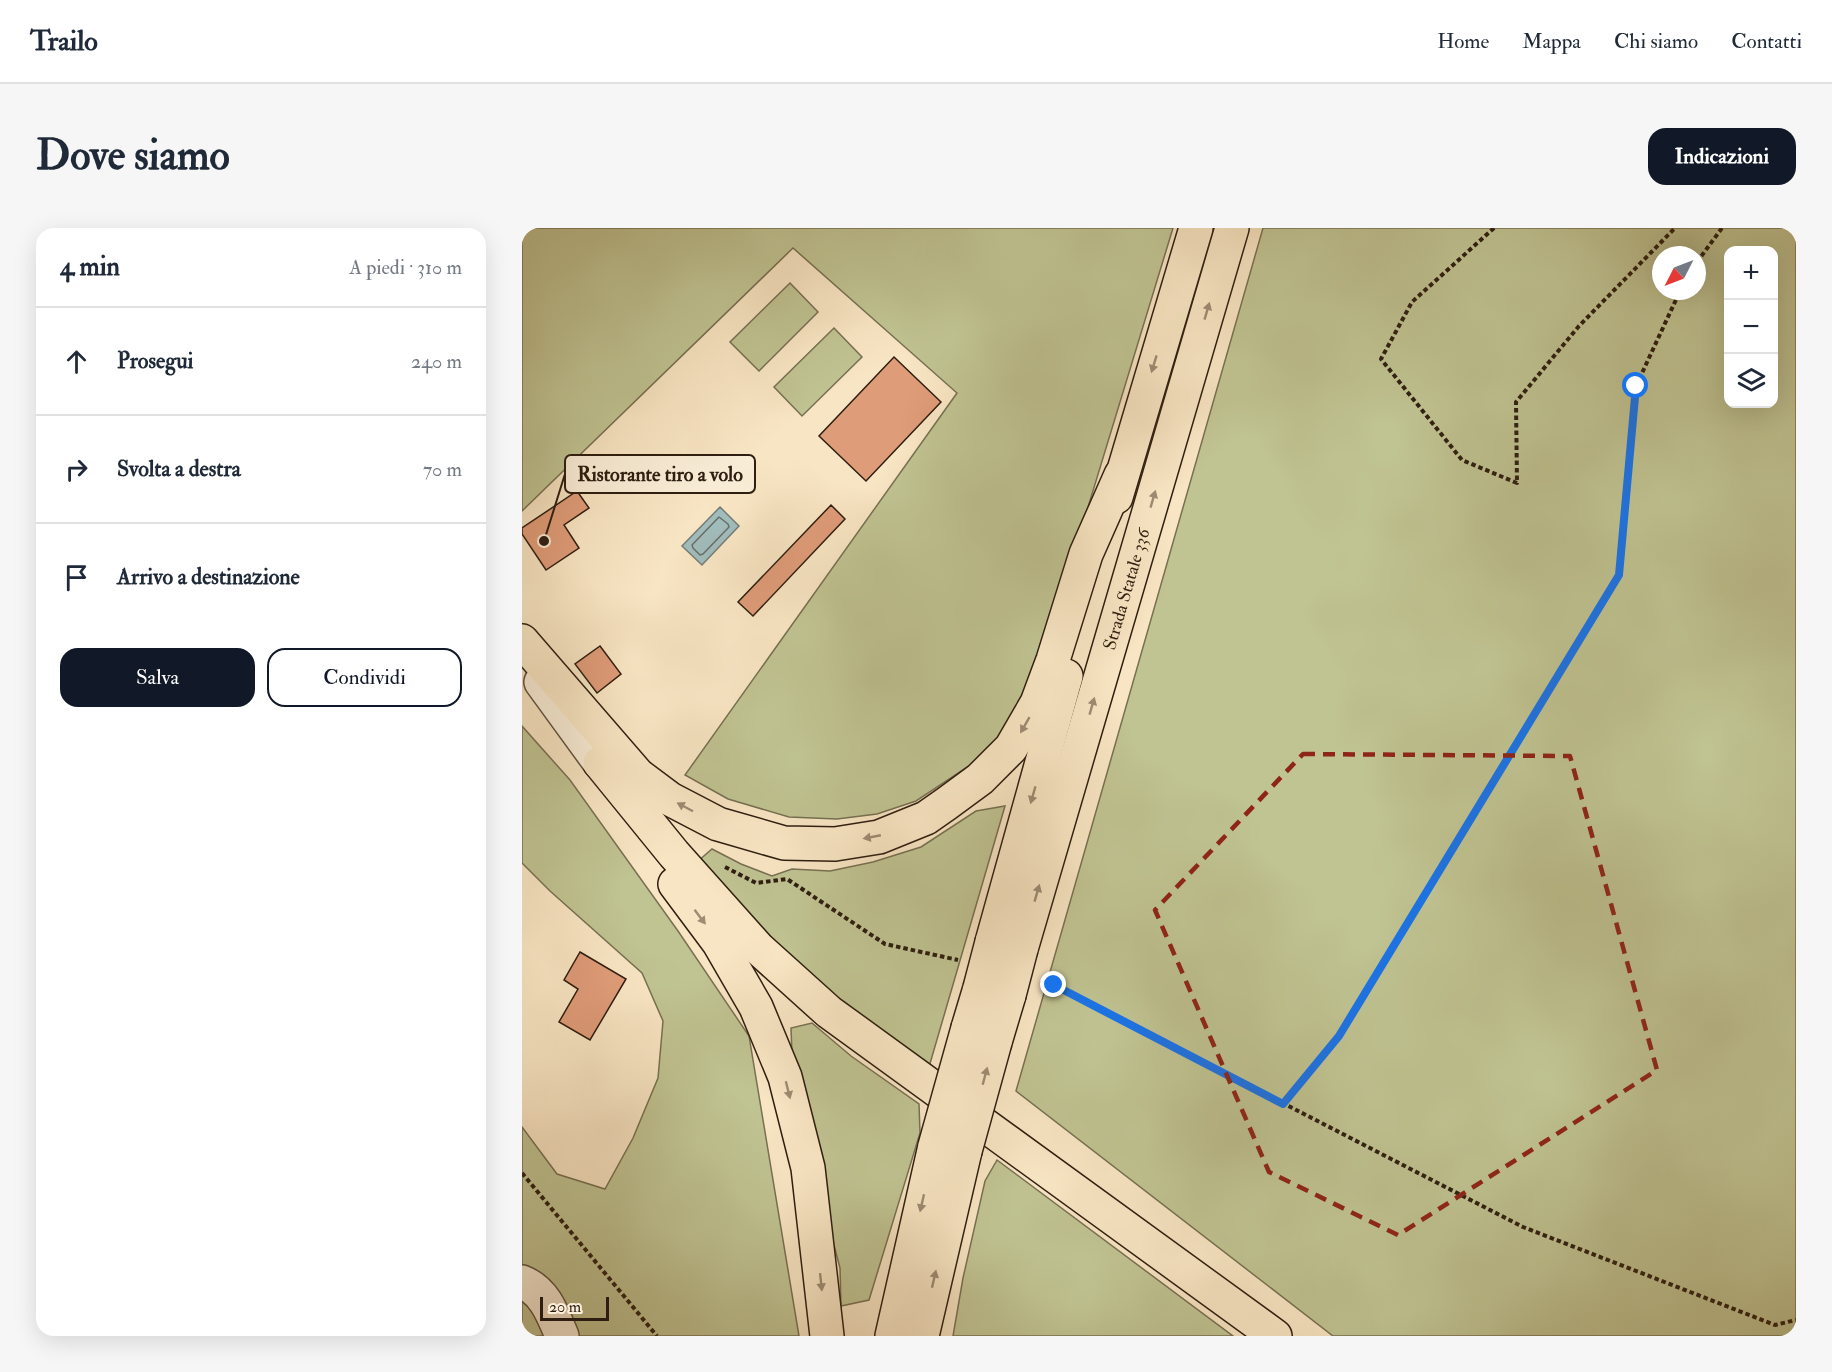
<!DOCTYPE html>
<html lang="it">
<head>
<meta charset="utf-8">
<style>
	:root { --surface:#fff; --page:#f6f6f7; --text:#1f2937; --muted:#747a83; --line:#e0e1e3; --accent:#111827 }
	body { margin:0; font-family:"IM FELL Double Pica",serif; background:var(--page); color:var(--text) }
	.controls { position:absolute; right:18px; top:18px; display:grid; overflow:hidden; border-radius:12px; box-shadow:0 6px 24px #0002 }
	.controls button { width:54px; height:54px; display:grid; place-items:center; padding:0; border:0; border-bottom:2px solid var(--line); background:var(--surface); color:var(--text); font:30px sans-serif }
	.compass { position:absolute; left:1130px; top:18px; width:54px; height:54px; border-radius:50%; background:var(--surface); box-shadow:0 6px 24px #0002; rotate:228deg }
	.scale { position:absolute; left:18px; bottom:15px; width:69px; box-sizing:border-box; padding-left:6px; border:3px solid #2e1e11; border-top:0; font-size:16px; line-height:21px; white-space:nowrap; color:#2e1e11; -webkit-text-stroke:4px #faeed8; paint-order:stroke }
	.stop { position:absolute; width:18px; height:18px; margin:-14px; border:4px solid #1a73e8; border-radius:50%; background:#fff }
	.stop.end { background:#1a73e8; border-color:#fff; box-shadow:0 2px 6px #0008 }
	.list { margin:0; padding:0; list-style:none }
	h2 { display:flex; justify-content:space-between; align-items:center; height:78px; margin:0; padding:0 24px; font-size:26px }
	h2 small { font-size:20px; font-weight:400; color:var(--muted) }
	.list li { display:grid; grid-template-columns:39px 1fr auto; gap:18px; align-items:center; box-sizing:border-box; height:108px; padding:0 24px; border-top:2px solid var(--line) }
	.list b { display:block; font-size:22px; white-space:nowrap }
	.list em { font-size:20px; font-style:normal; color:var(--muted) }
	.actions { display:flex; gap:12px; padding:18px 24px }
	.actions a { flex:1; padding:14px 0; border:2px solid var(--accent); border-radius:18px; text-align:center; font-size:21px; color:var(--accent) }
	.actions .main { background:var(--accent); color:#fff }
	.icon { flex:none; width:33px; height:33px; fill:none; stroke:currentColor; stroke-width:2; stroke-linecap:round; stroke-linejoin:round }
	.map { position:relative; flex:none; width:1274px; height:1108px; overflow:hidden; border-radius:18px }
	header { display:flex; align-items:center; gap:36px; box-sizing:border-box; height:84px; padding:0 30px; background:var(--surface); border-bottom:2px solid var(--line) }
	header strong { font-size:28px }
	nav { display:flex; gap:33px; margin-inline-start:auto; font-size:21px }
	.intro { display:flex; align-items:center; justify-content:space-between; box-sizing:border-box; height:144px; padding:0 36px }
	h1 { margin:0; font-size:42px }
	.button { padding:15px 27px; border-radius:18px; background:var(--accent); color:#fff; font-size:21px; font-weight:700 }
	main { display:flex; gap:36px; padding:0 36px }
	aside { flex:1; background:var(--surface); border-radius:18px; box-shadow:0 6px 24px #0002 }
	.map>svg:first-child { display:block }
	.green { fill:#c0c392; stroke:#777052; stroke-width:1.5; fill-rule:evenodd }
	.water { fill:#a1bdbd; stroke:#737d78; stroke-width:1.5 }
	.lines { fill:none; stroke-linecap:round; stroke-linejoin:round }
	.shore { stroke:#686e67; stroke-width:1.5 }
	.building { fill:#df9c78; stroke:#2e1e11; stroke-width:1.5 }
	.minor-casing { stroke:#60503e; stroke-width:36 }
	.highway-casing { stroke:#2e1e11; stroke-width:36 }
	.path { stroke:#2e1e11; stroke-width:4; stroke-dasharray:4.5 3; stroke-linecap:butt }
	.minor { stroke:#faeed8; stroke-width:33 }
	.highway { stroke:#f8e5c3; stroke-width:33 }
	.highway-bridge-casing { stroke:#2e1e11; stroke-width:36; stroke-linecap:butt }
	.highway-bridge { stroke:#f8e5c3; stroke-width:33 }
	.oneway { fill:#9d8b73 }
	.route { stroke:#1a73e8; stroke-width:8 }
	.marked { fill:none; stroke:#8f2418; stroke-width:4.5; stroke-dasharray:12 8; stroke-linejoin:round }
	.labels { text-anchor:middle; stroke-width:5; stroke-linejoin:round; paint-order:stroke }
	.street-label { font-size:18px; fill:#2e1e11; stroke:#faeed8 }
	.leader { fill:none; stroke:#2e1e11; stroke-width:2 }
	.callout-dot { fill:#2e1e11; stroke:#faeed8; stroke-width:2 }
	.callout { fill:#faeed8; stroke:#2e1e11; stroke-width:2 }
	.callout-label { font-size:20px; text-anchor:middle; font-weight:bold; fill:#2e1e11 }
</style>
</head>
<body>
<header>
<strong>Trailo</strong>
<nav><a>Home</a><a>Mappa</a><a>Chi siamo</a><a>Contatti</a></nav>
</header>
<div class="intro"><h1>Dove siamo</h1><a class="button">Indicazioni</a></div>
<main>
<aside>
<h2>4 min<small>A piedi · 310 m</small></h2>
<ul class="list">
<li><svg class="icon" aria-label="ahead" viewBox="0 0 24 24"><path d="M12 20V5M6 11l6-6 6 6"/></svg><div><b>Prosegui</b></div><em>240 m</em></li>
<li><svg class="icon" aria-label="right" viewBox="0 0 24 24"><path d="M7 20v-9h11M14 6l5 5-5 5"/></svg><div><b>Svolta a destra</b></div><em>70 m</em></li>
<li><svg class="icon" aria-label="arrive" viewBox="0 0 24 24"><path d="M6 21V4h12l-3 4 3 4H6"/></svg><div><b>Arrivo a destinazione</b></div></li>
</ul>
<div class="actions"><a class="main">Salva</a><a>Condividi</a></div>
</aside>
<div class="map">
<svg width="1274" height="1108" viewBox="0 0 1274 1108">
	<rect width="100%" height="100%" fill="#f8e5c3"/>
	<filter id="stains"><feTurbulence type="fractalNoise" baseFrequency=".00333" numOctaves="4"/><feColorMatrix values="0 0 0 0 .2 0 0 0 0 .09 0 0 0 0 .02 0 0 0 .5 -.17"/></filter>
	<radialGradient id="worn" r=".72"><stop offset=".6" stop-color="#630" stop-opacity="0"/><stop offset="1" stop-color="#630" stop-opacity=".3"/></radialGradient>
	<g class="green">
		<path d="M0 0H651L521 427 501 469 476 509 447 538 394 573 355 586 315 591 267 589 206 571 163 547 435 165 271 20 0 283Z"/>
		<path d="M741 0H1274V1108H811L494 863ZM1206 22H1252V176H1206ZM1139 27H1175V63H1139Z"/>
		<path d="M268 55 296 84 237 143 208 114Z"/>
		<path d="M312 100 340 129 280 188 252 159Z"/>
		<path d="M0 498 48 552 156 703 227 808 277 1108H0V899L35 946 83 961 111 910 136 850 141 793 120 745 28 663 0 635Z"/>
		<path d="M483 578 407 839 288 748 175 634 190 621 219 636 250 648 270 641 308 643 351 634 399 619 454 583Z"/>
		<path d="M290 795 329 828 397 876 398 905 347 1072 319 1078 318 1040 298 964 270 826 269 800Z"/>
		<path d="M475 932 711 1108H431L441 1050 463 953Z"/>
	</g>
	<path class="water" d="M198 279 217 298 180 337 160 318Z"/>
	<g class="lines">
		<path class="shore" d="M197 289 206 296 207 299 181 326 178 327 171 320 170 317Z"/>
	</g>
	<g class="building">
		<path d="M372 129 419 174 344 253 297 208Z"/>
		<path d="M55 263 67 280 42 297 57 320 24 342 0 306V300Z"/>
		<path d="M309 277 323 291 231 388 216 374Z"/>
		<path d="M78 418 99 446 75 465 53 436Z"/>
		<path d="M58 724 104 751 68 812 37 794 56 761 42 752Z"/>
	</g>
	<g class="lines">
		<defs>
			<g id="minor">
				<path d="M19 454 78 535"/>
				<path d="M0 1054C23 1063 31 1087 40 1108"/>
			</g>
			<g id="highway">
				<path d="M594 269 674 0"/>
				<path d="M0 413 116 547 148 571 196 596 262 615 313 616 357 609 404 590 424 576 458 551 489 520 515 475 531 432 564 326 599 247"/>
				<path d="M78 535 152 626 236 720 307 784 753 1108"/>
				<path d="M153 656 197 715 234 779 263 849 286 940 305 1108"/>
				<path d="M470 714 544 448"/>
				<path id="s1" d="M499 721 710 0"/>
				<path d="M446 800 458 760"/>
				<path d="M473 814 487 767"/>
				<path d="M370 1108 413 918"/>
				<path d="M400 1108 443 923"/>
			</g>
		</defs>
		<use href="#minor" class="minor-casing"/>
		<use href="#highway" class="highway-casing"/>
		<g class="path">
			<path d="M972 0 890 74 859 131 940 232 995 255 994 174 1057 98 1153 0"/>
			<path d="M1175 34 1200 0"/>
			<path d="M203 639 234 655 265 651 363 716 436 732"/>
			<path d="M519 753 532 757 1001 999 1253 1097 1274 1092"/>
			<path d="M761 876 817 808 1097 347 1114 158 1158 63"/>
			<path d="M0 945 135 1108"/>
		</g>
		<use href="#minor" class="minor"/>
		<use href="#highway" class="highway"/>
		<defs>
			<g id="highway-bridge">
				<path d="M458 760 470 714"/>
				<path d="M487 767 499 721"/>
				<path d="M413 918 446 800"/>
				<path d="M443 923 473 814"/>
			</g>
		</defs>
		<use href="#highway-bridge" class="highway-bridge-casing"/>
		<use href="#highway-bridge" class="highway-bridge"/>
	</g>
	<defs><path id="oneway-solid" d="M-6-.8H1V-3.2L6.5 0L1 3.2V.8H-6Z" transform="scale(1.5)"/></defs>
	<g class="oneway">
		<use href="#oneway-solid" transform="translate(685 83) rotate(-74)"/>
		<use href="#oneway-solid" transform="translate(632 136) rotate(107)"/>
		<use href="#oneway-solid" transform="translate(631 271) rotate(-74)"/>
		<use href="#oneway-solid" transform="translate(570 478) rotate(-74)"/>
		<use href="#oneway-solid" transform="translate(503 497) rotate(120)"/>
		<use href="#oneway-solid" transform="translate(511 567) rotate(106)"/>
		<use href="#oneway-solid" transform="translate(163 579) rotate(-152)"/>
		<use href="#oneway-solid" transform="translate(350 609) rotate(169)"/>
		<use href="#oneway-solid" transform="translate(515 665) rotate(-74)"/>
		<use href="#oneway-solid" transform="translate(178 689) rotate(53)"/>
		<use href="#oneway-solid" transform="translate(463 848) rotate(-75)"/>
		<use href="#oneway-solid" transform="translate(266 862) rotate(76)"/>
		<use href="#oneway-solid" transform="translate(400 975) rotate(103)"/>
		<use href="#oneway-solid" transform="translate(412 1051) rotate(-77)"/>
		<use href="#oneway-solid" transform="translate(299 1054) rotate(84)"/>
	</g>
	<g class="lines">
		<path class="route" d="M532 757 761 876 817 808 1097 347 1114 158"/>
	</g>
	<path class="marked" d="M781 526 1048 528 1135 842 876 1007 747 944 633 682Z"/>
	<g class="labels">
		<g class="street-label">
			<text dy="6" stroke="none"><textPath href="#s1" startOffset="375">Strada Statale 336</textPath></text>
		</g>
	</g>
	<path class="leader" d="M22 313L43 246"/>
	<circle class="callout-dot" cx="22" cy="313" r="6"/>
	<rect class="callout" x="43" y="227" width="190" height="38" rx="6"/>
	<g class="callout-label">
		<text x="138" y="253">Ristorante tiro a volo</text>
	</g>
	<rect width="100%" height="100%" filter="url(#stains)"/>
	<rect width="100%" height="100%" fill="url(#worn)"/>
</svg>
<div class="controls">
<button>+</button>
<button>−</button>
<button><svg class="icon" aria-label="layers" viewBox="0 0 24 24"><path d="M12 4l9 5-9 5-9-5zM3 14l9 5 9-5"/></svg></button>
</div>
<svg class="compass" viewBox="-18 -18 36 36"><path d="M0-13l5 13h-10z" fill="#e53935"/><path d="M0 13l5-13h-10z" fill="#747a83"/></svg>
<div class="scale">20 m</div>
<div class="stop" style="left:1114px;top:158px"></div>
<div class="stop end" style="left:532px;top:757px"></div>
</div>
</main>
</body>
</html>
